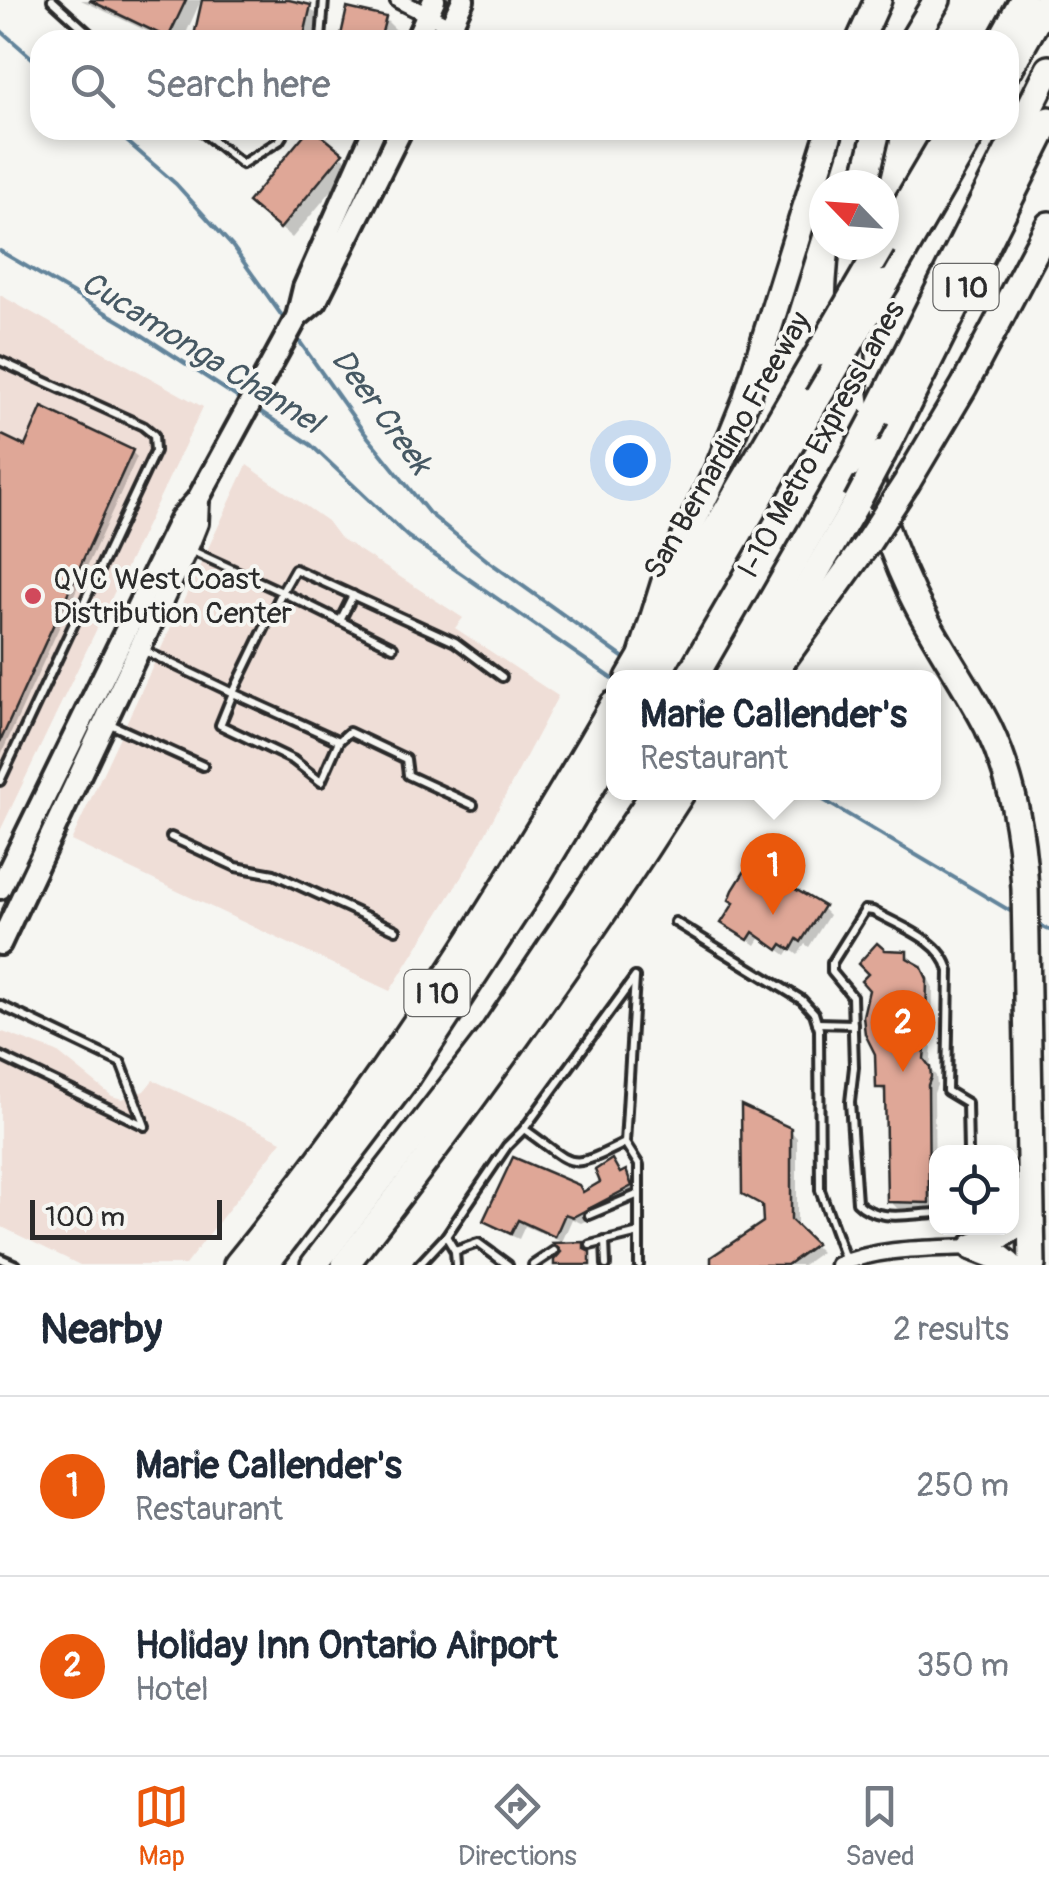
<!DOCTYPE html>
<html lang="en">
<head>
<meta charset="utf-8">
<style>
	:root { --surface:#fff; --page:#f6f6f7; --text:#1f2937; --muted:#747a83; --line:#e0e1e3; --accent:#ea580c }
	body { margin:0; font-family:Pangolin,sans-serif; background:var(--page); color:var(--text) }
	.controls { position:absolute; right:30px; bottom:30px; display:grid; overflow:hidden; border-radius:20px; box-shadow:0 5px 15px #0003 }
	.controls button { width:90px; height:90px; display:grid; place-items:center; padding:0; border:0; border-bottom:2px solid var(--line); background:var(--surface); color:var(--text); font:50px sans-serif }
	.compass { position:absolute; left:809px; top:170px; width:90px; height:90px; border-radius:50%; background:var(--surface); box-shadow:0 5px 15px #0003; rotate:295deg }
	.scale { position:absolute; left:30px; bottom:25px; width:192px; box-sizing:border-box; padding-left:10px; border:5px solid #2b2b2b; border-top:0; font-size:28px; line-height:35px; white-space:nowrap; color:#2b2b2b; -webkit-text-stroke:8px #f6f6f2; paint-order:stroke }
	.you { position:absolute; left:630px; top:460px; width:35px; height:35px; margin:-25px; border:8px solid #fff; border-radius:50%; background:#1a73e8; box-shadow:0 0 0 15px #1a73e833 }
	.badge { display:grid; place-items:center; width:65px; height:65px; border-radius:50%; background:var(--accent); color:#fff; font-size:32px; font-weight:700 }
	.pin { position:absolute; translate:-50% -82px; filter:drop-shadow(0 2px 5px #0008) }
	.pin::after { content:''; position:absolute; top:52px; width:35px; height:30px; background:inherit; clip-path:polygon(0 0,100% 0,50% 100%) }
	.popup { position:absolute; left:606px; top:670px; width:335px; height:130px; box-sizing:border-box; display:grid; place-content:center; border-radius:20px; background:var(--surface); filter:drop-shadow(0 2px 8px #0005); font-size:32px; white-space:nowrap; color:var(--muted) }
	.popup b { font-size:38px; color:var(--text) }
	.popup::after { content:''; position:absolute; left:50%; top:100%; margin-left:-20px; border:20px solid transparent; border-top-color:var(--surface) }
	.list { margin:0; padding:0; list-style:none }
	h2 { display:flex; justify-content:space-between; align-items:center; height:130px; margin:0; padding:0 40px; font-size:42px }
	h2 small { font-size:32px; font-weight:400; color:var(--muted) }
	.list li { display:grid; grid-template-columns:65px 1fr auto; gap:30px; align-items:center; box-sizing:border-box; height:180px; padding:0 40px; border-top:2px solid var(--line) }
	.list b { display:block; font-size:38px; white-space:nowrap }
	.list p { margin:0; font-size:32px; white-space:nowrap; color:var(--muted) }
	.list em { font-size:32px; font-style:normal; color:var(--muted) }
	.icon { flex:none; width:55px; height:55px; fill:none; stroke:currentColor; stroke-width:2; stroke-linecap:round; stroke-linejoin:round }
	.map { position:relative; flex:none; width:1049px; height:1265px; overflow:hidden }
	.search { position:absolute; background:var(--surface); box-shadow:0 5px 15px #0003; left:30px; right:30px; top:30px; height:110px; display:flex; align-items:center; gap:25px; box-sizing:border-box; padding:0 35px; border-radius:30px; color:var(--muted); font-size:38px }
	.sheet { height:490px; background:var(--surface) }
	nav { display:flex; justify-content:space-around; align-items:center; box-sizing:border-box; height:140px; border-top:2px solid var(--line); background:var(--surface); font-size:28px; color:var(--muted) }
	nav a { display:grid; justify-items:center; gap:5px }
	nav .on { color:var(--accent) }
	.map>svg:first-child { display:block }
	.built { fill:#efded7 }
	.shadow { fill:#0003 }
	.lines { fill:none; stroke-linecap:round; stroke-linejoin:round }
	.stream { stroke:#62849b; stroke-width:4 }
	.building { fill:#dfa797; stroke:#2b2b2b; stroke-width:2.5 }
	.lane-casing { stroke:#2b2b2b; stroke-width:14 }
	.street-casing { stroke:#2b2b2b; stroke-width:21 }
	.secondary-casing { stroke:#2b2b2b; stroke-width:28 }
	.highway-casing { stroke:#2b2b2b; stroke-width:32 }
	.lane { stroke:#f6f6f2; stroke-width:6 }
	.street { stroke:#f6f6f2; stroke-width:14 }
	.secondary { stroke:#f6f6f2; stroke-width:20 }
	.highway { stroke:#f6f6f2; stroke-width:25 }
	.highway-bridge-casing { stroke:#2b2b2b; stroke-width:32; stroke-linecap:butt }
	.highway-bridge { stroke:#f6f6f2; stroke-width:25 }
	.poi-dot { fill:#d1495b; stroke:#f6f6f2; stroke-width:4 }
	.labels { text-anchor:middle; stroke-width:8; stroke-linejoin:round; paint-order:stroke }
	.shield { fill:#f6f6f2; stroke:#686867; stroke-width:2.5 }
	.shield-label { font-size:28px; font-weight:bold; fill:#2b2b2b }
	.street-label { font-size:30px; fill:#2b2b2b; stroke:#f6f6f2 }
	.poi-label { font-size:30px; fill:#2b2b2b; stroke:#f6f6f2; text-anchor:start }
	.water-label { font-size:32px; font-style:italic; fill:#465863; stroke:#f6f6f2 }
</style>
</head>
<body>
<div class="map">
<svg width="1049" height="1265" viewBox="0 0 1049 1265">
	<rect width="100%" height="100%" fill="#f6f6f2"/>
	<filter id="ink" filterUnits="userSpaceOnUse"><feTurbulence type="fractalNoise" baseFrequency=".01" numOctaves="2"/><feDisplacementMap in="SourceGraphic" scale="20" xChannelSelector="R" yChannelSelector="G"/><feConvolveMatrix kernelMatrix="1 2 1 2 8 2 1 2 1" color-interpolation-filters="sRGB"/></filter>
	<g filter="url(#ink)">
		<g class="built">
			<path d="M0 295 203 407 0 831Z"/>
			<path d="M247 465 327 521 339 537 463 618 455 628 558 696 467 868 390 991 71 841Z"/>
			<path d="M0 1031 57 1052 112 1096 122 1099 144 1091 153 1080 282 1141 185 1265H80L0 1226Z"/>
		</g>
		<g class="shadow">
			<path d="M81 0H201L183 40H166Z"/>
			<path d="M205 0H278L309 7 321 18 316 40H196Z"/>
			<path d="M385 19 396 30 393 40H342Z"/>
			<path d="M341 155 352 166 292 238 263 213Z"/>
			<path d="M0 436 26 449 132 452 137 457 0 757Z"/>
			<path d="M822 908 829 915 809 947 805 944 798 955 790 949 786 955 761 937 756 945 725 923Z"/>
			<path d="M884 953H906L927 976 933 988 932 1032 923 1038 932 1047 930 1069 936 1076 937 1085 934 1093 935 1209 897 1208 890 1201 886 1094 879 1087Z"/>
			<path d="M790 1130 797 1138V1229L821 1252 803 1265H714L765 1223V1208L744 1193Z"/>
			<path d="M612 1163 622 1175 625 1173 632 1180 638 1194 581 1223 572 1219 562 1242 525 1226 519 1239 494 1228 486 1220 585 1194 603 1184Z"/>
		</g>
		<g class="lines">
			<g class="stream">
				<path d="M0 30 40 65"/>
				<path d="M114 130 176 184 233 247 287 323"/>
				<path d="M0 251 125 324 243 401"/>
				<path d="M295 335 363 431 429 513 488 561 628 661"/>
				<path d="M255 408 311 445 407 536 613 679"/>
				<path d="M810 792 1017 915"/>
				<path d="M1034 923 1049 930"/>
			</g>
		</g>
		<g class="building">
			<path d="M89 0H186L168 38Z"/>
			<path d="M202 0H289L311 5 303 40H193Z"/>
			<path d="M347 8 386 17 380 40H340Z"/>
			<path d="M308 130H315L343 153 280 229 248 202Z"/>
			<path d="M42 407 133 450 0 742V434L25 446Z"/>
			<path d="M754 865 824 906 801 942 797 939 791 950 782 944 778 950 753 932 748 940 721 923 734 903 729 900 733 890 748 866 752 868Z"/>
			<path d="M877 943 885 950 907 951V958L921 966 927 979 926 1025 917 1030 926 1037 924 1059 930 1067 931 1077 928 1085 929 1203 887 1202 885 1088H876L875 1054 865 1034 863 1016 869 990 861 981 868 974 858 964Z"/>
			<path d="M741 1105 791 1128V1220L816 1244 787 1265H711V1257L763 1222 762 1205 742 1194Z"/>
			<path d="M513 1157 579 1185 583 1192 600 1182 595 1170 612 1159 620 1173 626 1170 632 1186 573 1217 565 1214 555 1237 518 1220 511 1234 483 1221Z"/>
			<path d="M584 1242V1249L590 1252V1265H554V1260L561 1252 553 1243Z"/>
		</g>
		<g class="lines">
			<defs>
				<g id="lane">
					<path d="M52 0 96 40"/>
					<path d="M321 40 324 0"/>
					<path d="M200 130 242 164 279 141 286 130"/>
					<path d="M0 361 143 426 154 435 155 451 0 781"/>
					<path d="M340 621 353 595"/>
					<path d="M393 647 282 592 295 569 455 642 502 677"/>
					<path d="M145 651 233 693 282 592 188 549"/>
					<path d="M108 723 203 766"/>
					<path d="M339 741 233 693 220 725 293 760 321 782 339 741 349 732 406 759 408 775 473 805"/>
					<path d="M171 837 236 867 274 874 396 930"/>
					<path d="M675 922 802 1000 814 1013 819 1029 820 1190 847 1264"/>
					<path d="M0 1005 121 1063 145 1126"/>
					<path d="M817 1023 853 1024"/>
					<path d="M0 1056 143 1125"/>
					<path d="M524 1129C576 1165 565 1173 625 1143L639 1165V1265"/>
					<path d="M625 1143 635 978"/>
					<path d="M936 1213C910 1214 877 1223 857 1202L850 1102 854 1067 852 996 832 972V963L865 910 873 911C899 926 942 940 949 971L947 1091 967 1103 968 1152"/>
					<path d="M589 1215 639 1194"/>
					<path d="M446 1236 507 1146 524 1129 635 977"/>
					<path d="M605 1241 606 1265"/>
					<path d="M590 1245 639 1233"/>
					<path d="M455 1251 478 1243 508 1265"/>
					<path d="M0 1258 16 1265"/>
					<path d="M419 1265 446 1236 455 1251 456 1265"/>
					<path d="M533 1265 554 1251"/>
				</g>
				<g id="street">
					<path d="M398 0 450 26"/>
					<path d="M838 1265C881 1247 927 1249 973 1247"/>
				</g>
				<g id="secondary">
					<path d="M416 40 434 0"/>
					<path d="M444 40 463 0"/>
					<path d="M297 317 316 301 401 130"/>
					<path d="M0 888 181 518 198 499 297 317 304 288 374 130"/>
					<path d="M0 944 187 548 197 523 198 499"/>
				</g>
				<g id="highway">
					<path d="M860 40 878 0"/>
					<path d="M913 40 937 0"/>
					<path d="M1001 40 1023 0"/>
					<path d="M1009 69 1048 0"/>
					<path d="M864 185 877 130"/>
					<path d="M884 242 950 130"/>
					<path d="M855 245C840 362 862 488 912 594 934 640 965 682 988 727 1013 779 1022 833 1025 889L1032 1265"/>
					<path d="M886 283 974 130"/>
					<path d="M875 417 1049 69"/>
					<path d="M883 453 1049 120"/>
					<path d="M907 482 964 386 1049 225"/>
					<path d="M643 652 668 572 718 469 746 400 830 130"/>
					<path d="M629 678 819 353"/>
					<path d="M655 678 818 397"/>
					<path d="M727 678 850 464"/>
					<path d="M754 678 857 502"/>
					<path d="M770 678 868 542"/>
					<path d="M973 1247 998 1237 1011 1228"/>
					<path d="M973 1247 999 1257 1009 1265"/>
					<path d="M237 1265C380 1090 500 900 613 705"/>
					<path d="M265 1265 406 1079 525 897 613 750"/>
					<path d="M314 1265 494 1032 655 792"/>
					<path d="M345 1265C465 1113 578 956 682 792"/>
				</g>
			</defs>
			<use href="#lane" class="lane-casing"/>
			<use href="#street" class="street-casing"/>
			<use href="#secondary" class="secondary-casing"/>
			<use href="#highway" class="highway-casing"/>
			<use href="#lane" class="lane"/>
			<use href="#street" class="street"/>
			<use href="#secondary" class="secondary"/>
			<use href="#highway" class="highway"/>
			<defs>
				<g id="highway-bridge">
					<path d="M819 353 882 245"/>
					<path d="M818 397 886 283"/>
					<path d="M850 464 875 417"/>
					<path d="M857 502 883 453"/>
					<path d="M868 542 907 482"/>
				</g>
			</defs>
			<use href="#highway-bridge" class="highway-bridge-casing"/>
			<use href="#highway-bridge" class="highway-bridge"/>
		</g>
	</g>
	<circle class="poi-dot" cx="33" cy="596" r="10"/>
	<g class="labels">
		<g class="shield">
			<rect x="933.5" y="264" width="65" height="46" rx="8"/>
			<rect x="404.5" y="970" width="65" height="46" rx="8"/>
		</g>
		<g class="shield-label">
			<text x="966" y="297">I 10</text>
			<text x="437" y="1003">I 10</text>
		</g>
		<g class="street-label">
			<text transform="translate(821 439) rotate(-61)" y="10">I-10 Metro ExpressLanes</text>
			<text transform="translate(727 445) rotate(-60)" y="10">San Bernardino Freeway</text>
		</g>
		<g class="poi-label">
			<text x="53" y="589">QVC West Coast<tspan x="53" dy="34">Distribution Center</tspan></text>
		</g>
		<g class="water-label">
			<text transform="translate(202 352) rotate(32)" y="11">Cucamonga Channel</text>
			<text transform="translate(382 411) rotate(54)" y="11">Deer Creek</text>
		</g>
	</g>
</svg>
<div class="controls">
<button><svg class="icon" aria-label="locate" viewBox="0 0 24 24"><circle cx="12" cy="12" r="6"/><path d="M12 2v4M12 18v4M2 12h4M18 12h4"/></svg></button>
</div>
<svg class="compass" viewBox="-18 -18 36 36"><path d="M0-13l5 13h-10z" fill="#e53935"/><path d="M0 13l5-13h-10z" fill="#747a83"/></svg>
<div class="scale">100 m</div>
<div class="you"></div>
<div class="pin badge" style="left:773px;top:915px">1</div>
<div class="popup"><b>Marie Callender's</b>Restaurant</div>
<div class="pin badge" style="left:903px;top:1072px">2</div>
<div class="search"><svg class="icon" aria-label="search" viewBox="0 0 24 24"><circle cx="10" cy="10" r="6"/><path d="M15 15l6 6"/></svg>Search here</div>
</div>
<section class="sheet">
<h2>Nearby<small>2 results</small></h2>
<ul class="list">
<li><span class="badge">1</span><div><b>Marie Callender's</b><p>Restaurant</p></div><em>250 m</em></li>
<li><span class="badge">2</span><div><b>Holiday Inn Ontario Airport</b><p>Hotel</p></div><em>350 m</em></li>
</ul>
</section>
<nav>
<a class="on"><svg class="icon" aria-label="map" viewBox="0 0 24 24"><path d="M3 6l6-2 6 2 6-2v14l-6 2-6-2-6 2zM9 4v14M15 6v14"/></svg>Map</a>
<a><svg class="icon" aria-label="directions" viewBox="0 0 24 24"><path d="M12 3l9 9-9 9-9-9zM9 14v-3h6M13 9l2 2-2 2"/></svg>Directions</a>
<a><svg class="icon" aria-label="saved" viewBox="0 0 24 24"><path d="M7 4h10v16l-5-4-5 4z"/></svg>Saved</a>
</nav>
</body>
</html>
